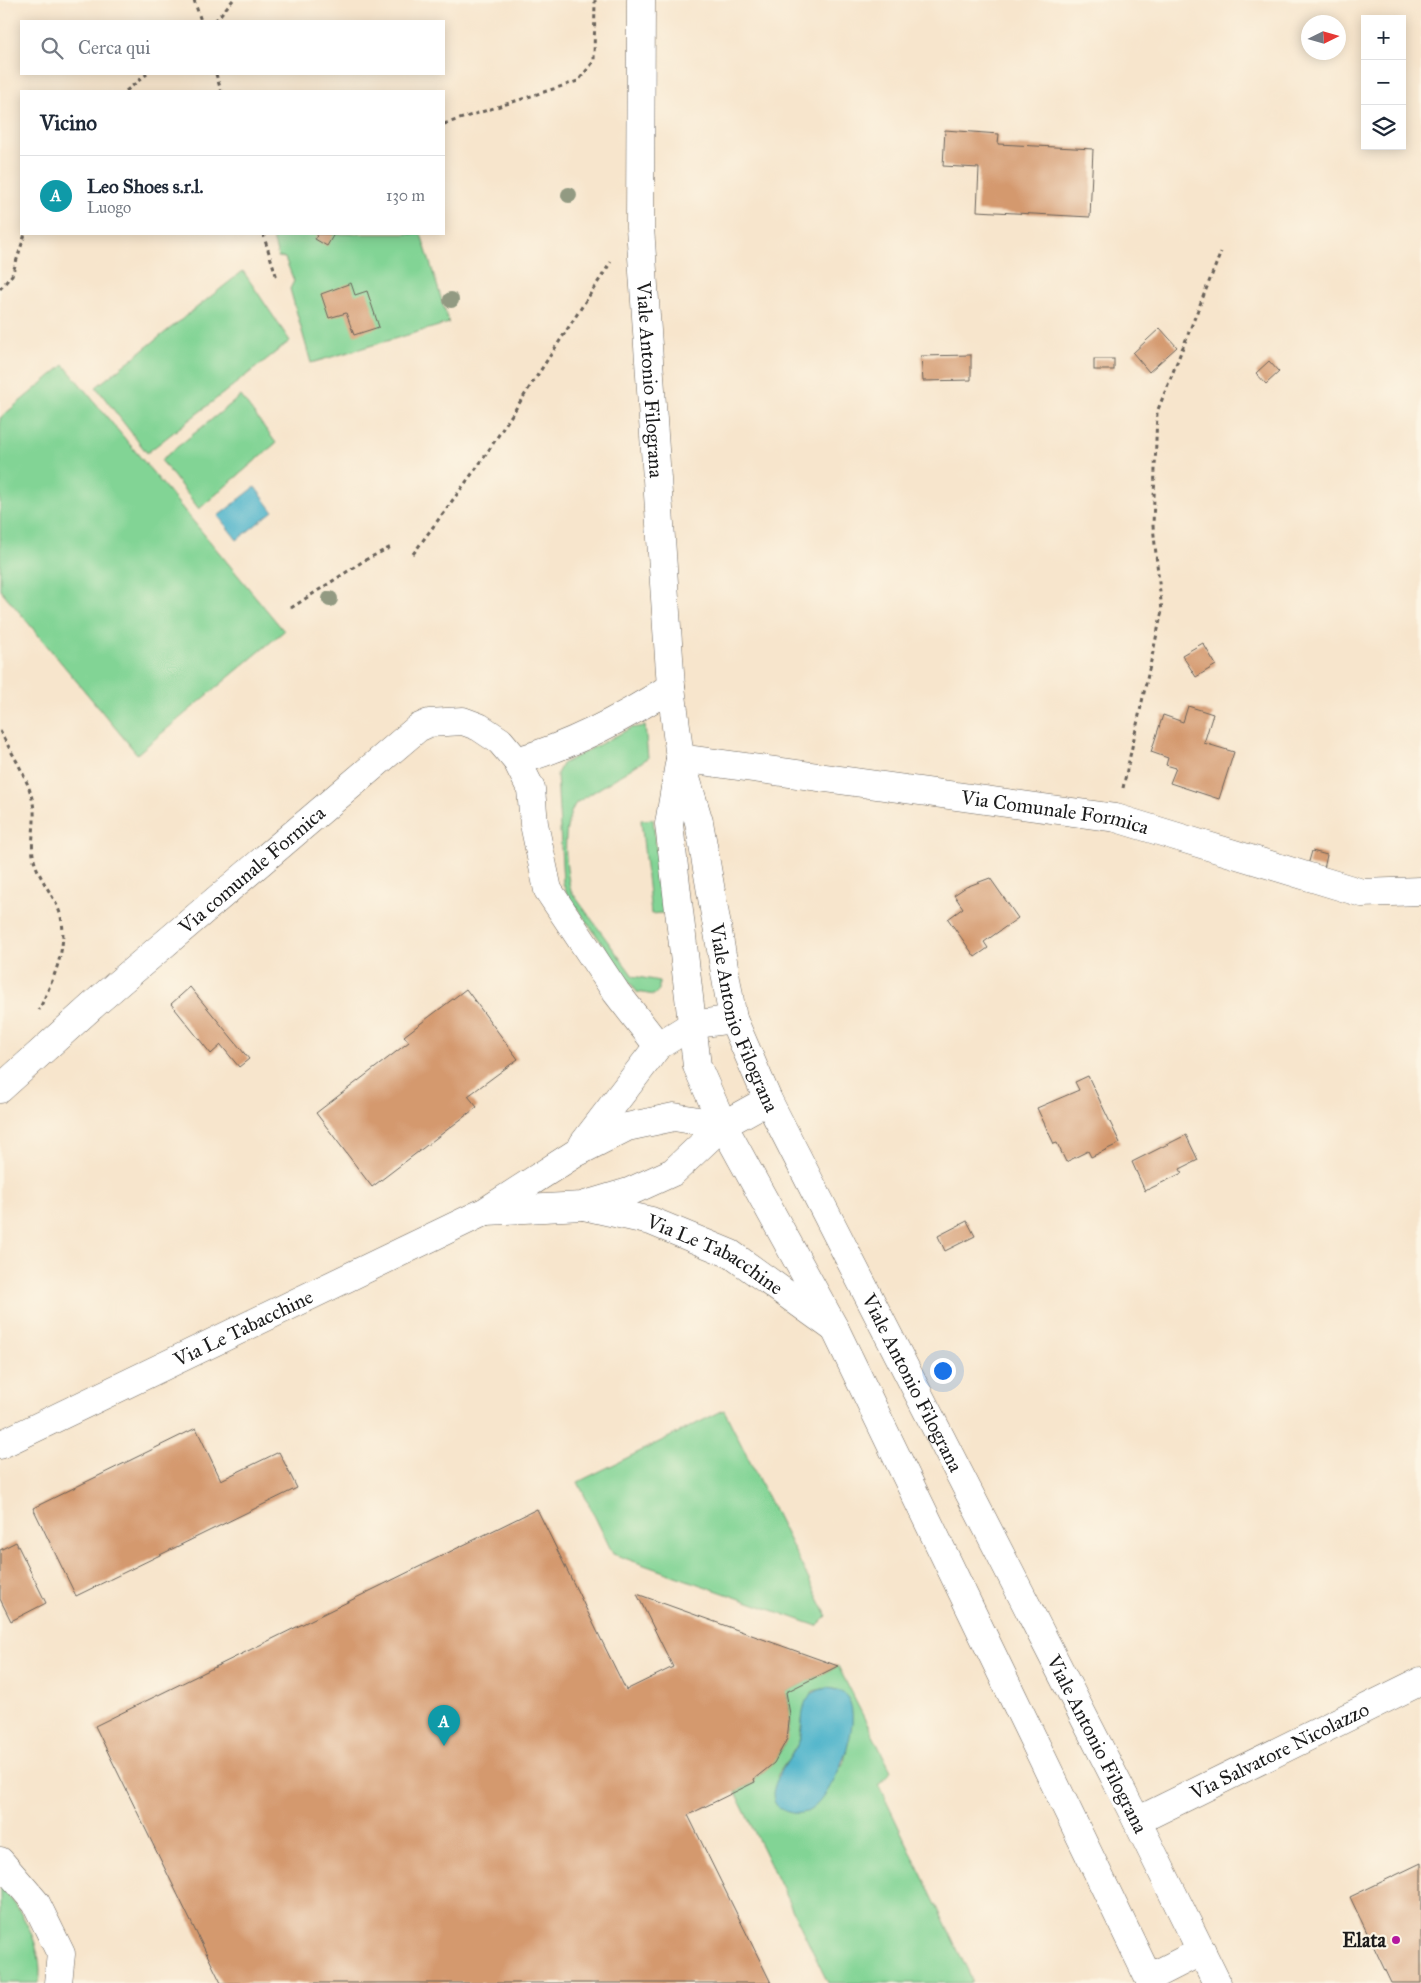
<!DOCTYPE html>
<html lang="it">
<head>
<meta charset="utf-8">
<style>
	:root { --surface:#fff; --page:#f6f6f7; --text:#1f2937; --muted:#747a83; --line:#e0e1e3; --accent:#7c3aed }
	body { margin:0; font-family:"IM FELL Great Primer",serif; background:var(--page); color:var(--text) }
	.controls { position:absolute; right:15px; top:15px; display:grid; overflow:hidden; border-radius:0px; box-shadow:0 2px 12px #0003 }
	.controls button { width:45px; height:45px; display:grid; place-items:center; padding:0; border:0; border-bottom:1px solid var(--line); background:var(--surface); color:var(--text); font:25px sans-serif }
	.compass { position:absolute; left:1301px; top:15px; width:45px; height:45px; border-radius:50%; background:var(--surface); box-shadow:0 2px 12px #0003; rotate:85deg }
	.you { position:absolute; left:942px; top:1370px; width:18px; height:18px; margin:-12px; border:4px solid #fff; border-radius:50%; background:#1a73e8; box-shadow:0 0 0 8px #1a73e833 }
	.badge { display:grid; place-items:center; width:32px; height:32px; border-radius:50%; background:var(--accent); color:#fff; font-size:16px; font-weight:700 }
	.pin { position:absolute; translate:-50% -41px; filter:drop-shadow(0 1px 2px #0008) }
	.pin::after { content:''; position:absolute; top:26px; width:18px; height:15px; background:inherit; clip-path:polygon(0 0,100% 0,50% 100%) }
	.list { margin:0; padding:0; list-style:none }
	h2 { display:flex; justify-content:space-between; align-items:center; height:65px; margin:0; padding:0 20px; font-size:21px }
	h2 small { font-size:16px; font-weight:400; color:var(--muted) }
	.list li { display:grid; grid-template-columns:32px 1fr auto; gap:15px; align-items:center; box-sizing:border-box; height:80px; padding:0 20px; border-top:1px solid var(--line) }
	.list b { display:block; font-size:19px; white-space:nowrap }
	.list p { margin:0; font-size:16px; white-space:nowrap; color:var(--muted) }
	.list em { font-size:16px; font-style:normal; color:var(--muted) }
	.icon { flex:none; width:28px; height:28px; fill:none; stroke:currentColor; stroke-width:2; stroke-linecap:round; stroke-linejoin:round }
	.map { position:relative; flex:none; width:1421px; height:1983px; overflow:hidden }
	.search { position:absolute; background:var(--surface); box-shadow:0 2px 12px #0003; left:20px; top:20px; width:425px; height:55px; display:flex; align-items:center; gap:12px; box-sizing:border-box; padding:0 18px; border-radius:0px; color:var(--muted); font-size:19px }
	.panel { position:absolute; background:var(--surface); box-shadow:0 2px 12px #0003; left:20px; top:90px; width:425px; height:145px; border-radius:0px }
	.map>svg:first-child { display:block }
	.green { fill:#82d495; stroke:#4f7858; fill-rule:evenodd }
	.water { fill:#4db4cb; stroke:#346874 }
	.building { fill:#d4996e }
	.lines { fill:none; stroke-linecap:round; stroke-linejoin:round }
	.street-casing { stroke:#69625a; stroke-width:29 }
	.secondary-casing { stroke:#69625a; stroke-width:29 }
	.primary-casing { stroke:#69625a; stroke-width:29 }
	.path { stroke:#69625a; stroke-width:3; stroke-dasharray:4 4; stroke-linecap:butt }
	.street { stroke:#fff; stroke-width:28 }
	.secondary { stroke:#fff; stroke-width:28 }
	.primary { stroke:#fff; stroke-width:28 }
	.tree { fill:#929a82 }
	.poi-dot { fill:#b5179e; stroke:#fcf5e5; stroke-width:2 }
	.labels { text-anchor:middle; stroke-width:4.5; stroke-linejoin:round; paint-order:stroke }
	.street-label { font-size:20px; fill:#1c1c1c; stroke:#fcf5e5 }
	.poi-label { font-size:20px; font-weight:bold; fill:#1c1c1c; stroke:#fcf5e5; text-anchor:end }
</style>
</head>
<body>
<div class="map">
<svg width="1421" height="1983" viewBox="0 0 1421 1983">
	<rect width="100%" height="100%" fill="#fcf5e5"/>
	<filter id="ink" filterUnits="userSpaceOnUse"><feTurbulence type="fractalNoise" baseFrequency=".02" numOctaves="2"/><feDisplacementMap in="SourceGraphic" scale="10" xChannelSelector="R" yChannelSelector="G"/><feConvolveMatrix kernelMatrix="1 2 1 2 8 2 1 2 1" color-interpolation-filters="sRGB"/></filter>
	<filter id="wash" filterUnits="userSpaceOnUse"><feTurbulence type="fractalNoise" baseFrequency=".0096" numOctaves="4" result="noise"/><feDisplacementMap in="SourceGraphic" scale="20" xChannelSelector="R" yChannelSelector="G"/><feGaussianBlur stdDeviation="1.12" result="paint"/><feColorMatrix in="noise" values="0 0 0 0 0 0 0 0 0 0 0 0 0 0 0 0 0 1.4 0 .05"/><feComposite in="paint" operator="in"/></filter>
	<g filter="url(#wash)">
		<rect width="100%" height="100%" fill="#f7e5cc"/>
		<g class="green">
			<path d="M272 234H421L449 323 311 363 290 289 294 281 285 258 278 257Z"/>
			<path d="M243 271 290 341 147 453 96 387Z"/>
			<path d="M64 365 284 631 137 754 0 589V418Z"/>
			<path d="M241 396 276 443 199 509 161 460Z"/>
			<path d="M645 726 648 758 576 803C561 825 565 866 571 891L633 976 659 981V990L654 995 637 992 567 894 563 883 557 774 562 764 631 728Z"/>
			<path d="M653 819 663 913 651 914 641 820Z"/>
			<path d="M724 1410 827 1616 817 1626 613 1554 578 1482Z"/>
			<path d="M838 1666 891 1771 879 1786 972 1980 970 1983H828L735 1792 755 1782 754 1779C784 1759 797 1727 786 1692ZM827 1688 838 1690 852 1721 849 1739 844 1762 818 1802 777 1776 799 1742 803 1714 813 1691Z"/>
			<path d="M0 1885C22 1910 45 1949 39 1983H0Z"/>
		</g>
		<g class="water">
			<path d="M255 487 273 511 237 540 218 516Z"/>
			<path d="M827 1688C835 1689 842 1691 847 1697 865 1720 833 1797 810 1810 805 1814 794 1814 788 1812 752 1801 792 1759 799 1742 804 1729 800 1714 806 1701 811 1692 818 1690 827 1688Z"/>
		</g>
		<g id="blocks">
			<g class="building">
				<path d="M945 130 999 134 998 144 1093 149 1090 217 977 211 979 168 943 166Z"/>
				<path d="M318 234H334L327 246 315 239Z"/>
				<path d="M351 283 355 295 367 291 379 327 354 335 346 313 329 318 321 294Z"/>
				<path d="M1160 328 1177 347 1149 372 1133 353Z"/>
				<path d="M971 355V380L923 381 921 356Z"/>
				<rect x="1094" y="359" width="20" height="11"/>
				<path d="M1269 361 1279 372 1266 384 1256 373Z"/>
				<path d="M1203 643 1216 665 1196 677 1182 655Z"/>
				<path d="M1188 706 1213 714 1204 743 1234 752 1219 799 1170 783 1176 768 1166 765 1168 758 1151 752 1163 715 1183 722Z"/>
				<path d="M1312 851 1327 855 1324 869 1308 865Z"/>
				<path d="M990 878 1018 918 984 942 988 948 975 957 948 919 963 908 954 895 966 887Z"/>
				<path d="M190 987 249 1059 239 1067 221 1045 211 1054 171 1004Z"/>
				<path d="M466 989 518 1059 468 1096 477 1107 372 1187 316 1113 409 1042 404 1036Z"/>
				<path d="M1088 1076 1120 1143 1091 1157 1088 1151 1066 1162 1057 1143 1054 1144 1037 1108 1079 1090 1075 1082Z"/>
				<path d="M1186 1135 1198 1160 1180 1169 1182 1173 1145 1191 1132 1162Z"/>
				<path d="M967 1221 975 1236 945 1251 938 1236Z"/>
				<path d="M196 1428 221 1480 279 1452 297 1488 76 1596 33 1508Z"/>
				<path d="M537 1509 626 1690 673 1667 637 1594 838 1666 786 1692 790 1714 787 1739 774 1763 754 1779 755 1782 688 1815 771 1983H221L95 1726Z"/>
				<path d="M16 1542 46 1603 11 1621 0 1599V1550Z"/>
				<path d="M1421 1863V1983H1391L1350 1897Z"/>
			</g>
		</g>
	</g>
	<g filter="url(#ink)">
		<use href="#blocks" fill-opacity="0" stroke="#69625a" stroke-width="1"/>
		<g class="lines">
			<defs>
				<g id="street">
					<path id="s1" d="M680 758 1116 818 1362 893 1421 891"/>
					<path d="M517 761C573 745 622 719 671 687"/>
					<path id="s2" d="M0 1089 100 999 418 728 429 723 463 721 479 727 500 741 517 761 531 789 534 824 548 890 616 992 658 1046"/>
					<path d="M583 1144 658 1046 692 1025 733 1019"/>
					<path id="s3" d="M584 1206 651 1221 731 1254 835 1329"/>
					<path d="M487 1211 582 1206 629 1192 673 1172 723 1125 768 1100"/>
					<path id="s4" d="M0 1445 486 1211 576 1153 627 1127 674 1117 723 1125"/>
					<path d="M0 1861 36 1903 61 1954 58 1983"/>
					<path d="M1149 1978 1202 1951"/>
				</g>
				<g id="secondary">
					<path id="s5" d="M1137 1821 1421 1681"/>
				</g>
				<g id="primary">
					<path id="s6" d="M641 0 640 227 671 687 680 758 699 822 733 1019 768 1100 1137 1821 1217 1983"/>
					<path d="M679 764 669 824 697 1066 723 1125 835 1329 1151 1983"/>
				</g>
			</defs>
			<use href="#street" class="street-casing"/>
			<use href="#secondary" class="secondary-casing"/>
			<use href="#primary" class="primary-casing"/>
			<g class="path">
				<path d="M194 0 201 21"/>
				<path d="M215 21 233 0"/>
				<path d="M216 74 221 91"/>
				<path d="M126 91 147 74"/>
				<path d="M444 124 578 81 594 61 595 0"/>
				<path d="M263 234 277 278"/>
				<path d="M0 289 12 275 25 234"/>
				<path d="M413 554 483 459 611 262"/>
				<path d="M291 608 365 560 391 547"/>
				<path d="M0 731C13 756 32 783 34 811 35 828 30 843 34 860 39 878 51 892 58 908 72 941 53 980 39 1010"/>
				<path d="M1123 788 1162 611 1153 526 1157 412 1221 252"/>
			</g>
			<use href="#street" class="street"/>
			<use href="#secondary" class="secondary"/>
			<use href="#primary" class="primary"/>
		</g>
		<g class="tree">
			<circle cx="569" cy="195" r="8"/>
			<circle cx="451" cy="300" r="8"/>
			<circle cx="330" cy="599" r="8"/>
		</g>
	</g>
	<circle class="poi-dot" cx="1396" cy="1940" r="5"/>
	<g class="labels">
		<g class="street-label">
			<text dy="7" stroke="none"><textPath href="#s6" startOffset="380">Viale Antonio Filograna</textPath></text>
			<text dy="7" stroke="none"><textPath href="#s1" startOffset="379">Via Comunale Formica</textPath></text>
			<text dy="7" stroke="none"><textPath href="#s2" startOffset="334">Via comunale Formica</textPath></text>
			<text dy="7" stroke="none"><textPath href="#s6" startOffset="1028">Viale Antonio Filograna</textPath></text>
			<text dy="7" stroke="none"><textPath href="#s3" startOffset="141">Via Le Tabacchine</textPath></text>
			<text dy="7" stroke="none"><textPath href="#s4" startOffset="270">Via Le Tabacchine</textPath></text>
			<text dy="7" stroke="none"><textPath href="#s6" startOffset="1432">Viale Antonio Filograna</textPath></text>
			<text dy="7" stroke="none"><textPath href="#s6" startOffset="1838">Viale Antonio Filograna</textPath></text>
			<text dy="7" stroke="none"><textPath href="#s5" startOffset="159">Via Salvatore Nicolazzo</textPath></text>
		</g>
		<g class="poi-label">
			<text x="1386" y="1947">Elata</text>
		</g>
	</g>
</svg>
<div class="controls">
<button>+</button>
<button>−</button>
<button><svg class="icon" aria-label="layers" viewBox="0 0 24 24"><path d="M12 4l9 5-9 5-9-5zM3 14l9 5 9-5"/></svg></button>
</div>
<svg class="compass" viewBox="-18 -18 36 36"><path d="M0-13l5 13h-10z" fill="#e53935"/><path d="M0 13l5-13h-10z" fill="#747a83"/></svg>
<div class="you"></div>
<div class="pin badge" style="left:444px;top:1746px;background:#0f9aa8">A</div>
<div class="search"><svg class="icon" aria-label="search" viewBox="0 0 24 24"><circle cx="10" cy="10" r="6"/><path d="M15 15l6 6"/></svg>Cerca qui</div>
<section class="panel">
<h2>Vicino<small></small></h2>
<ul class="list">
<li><span class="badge" style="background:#0f9aa8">A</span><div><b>Leo Shoes s.r.l.</b><p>Luogo</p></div><em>130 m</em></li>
</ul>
</section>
</div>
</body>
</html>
